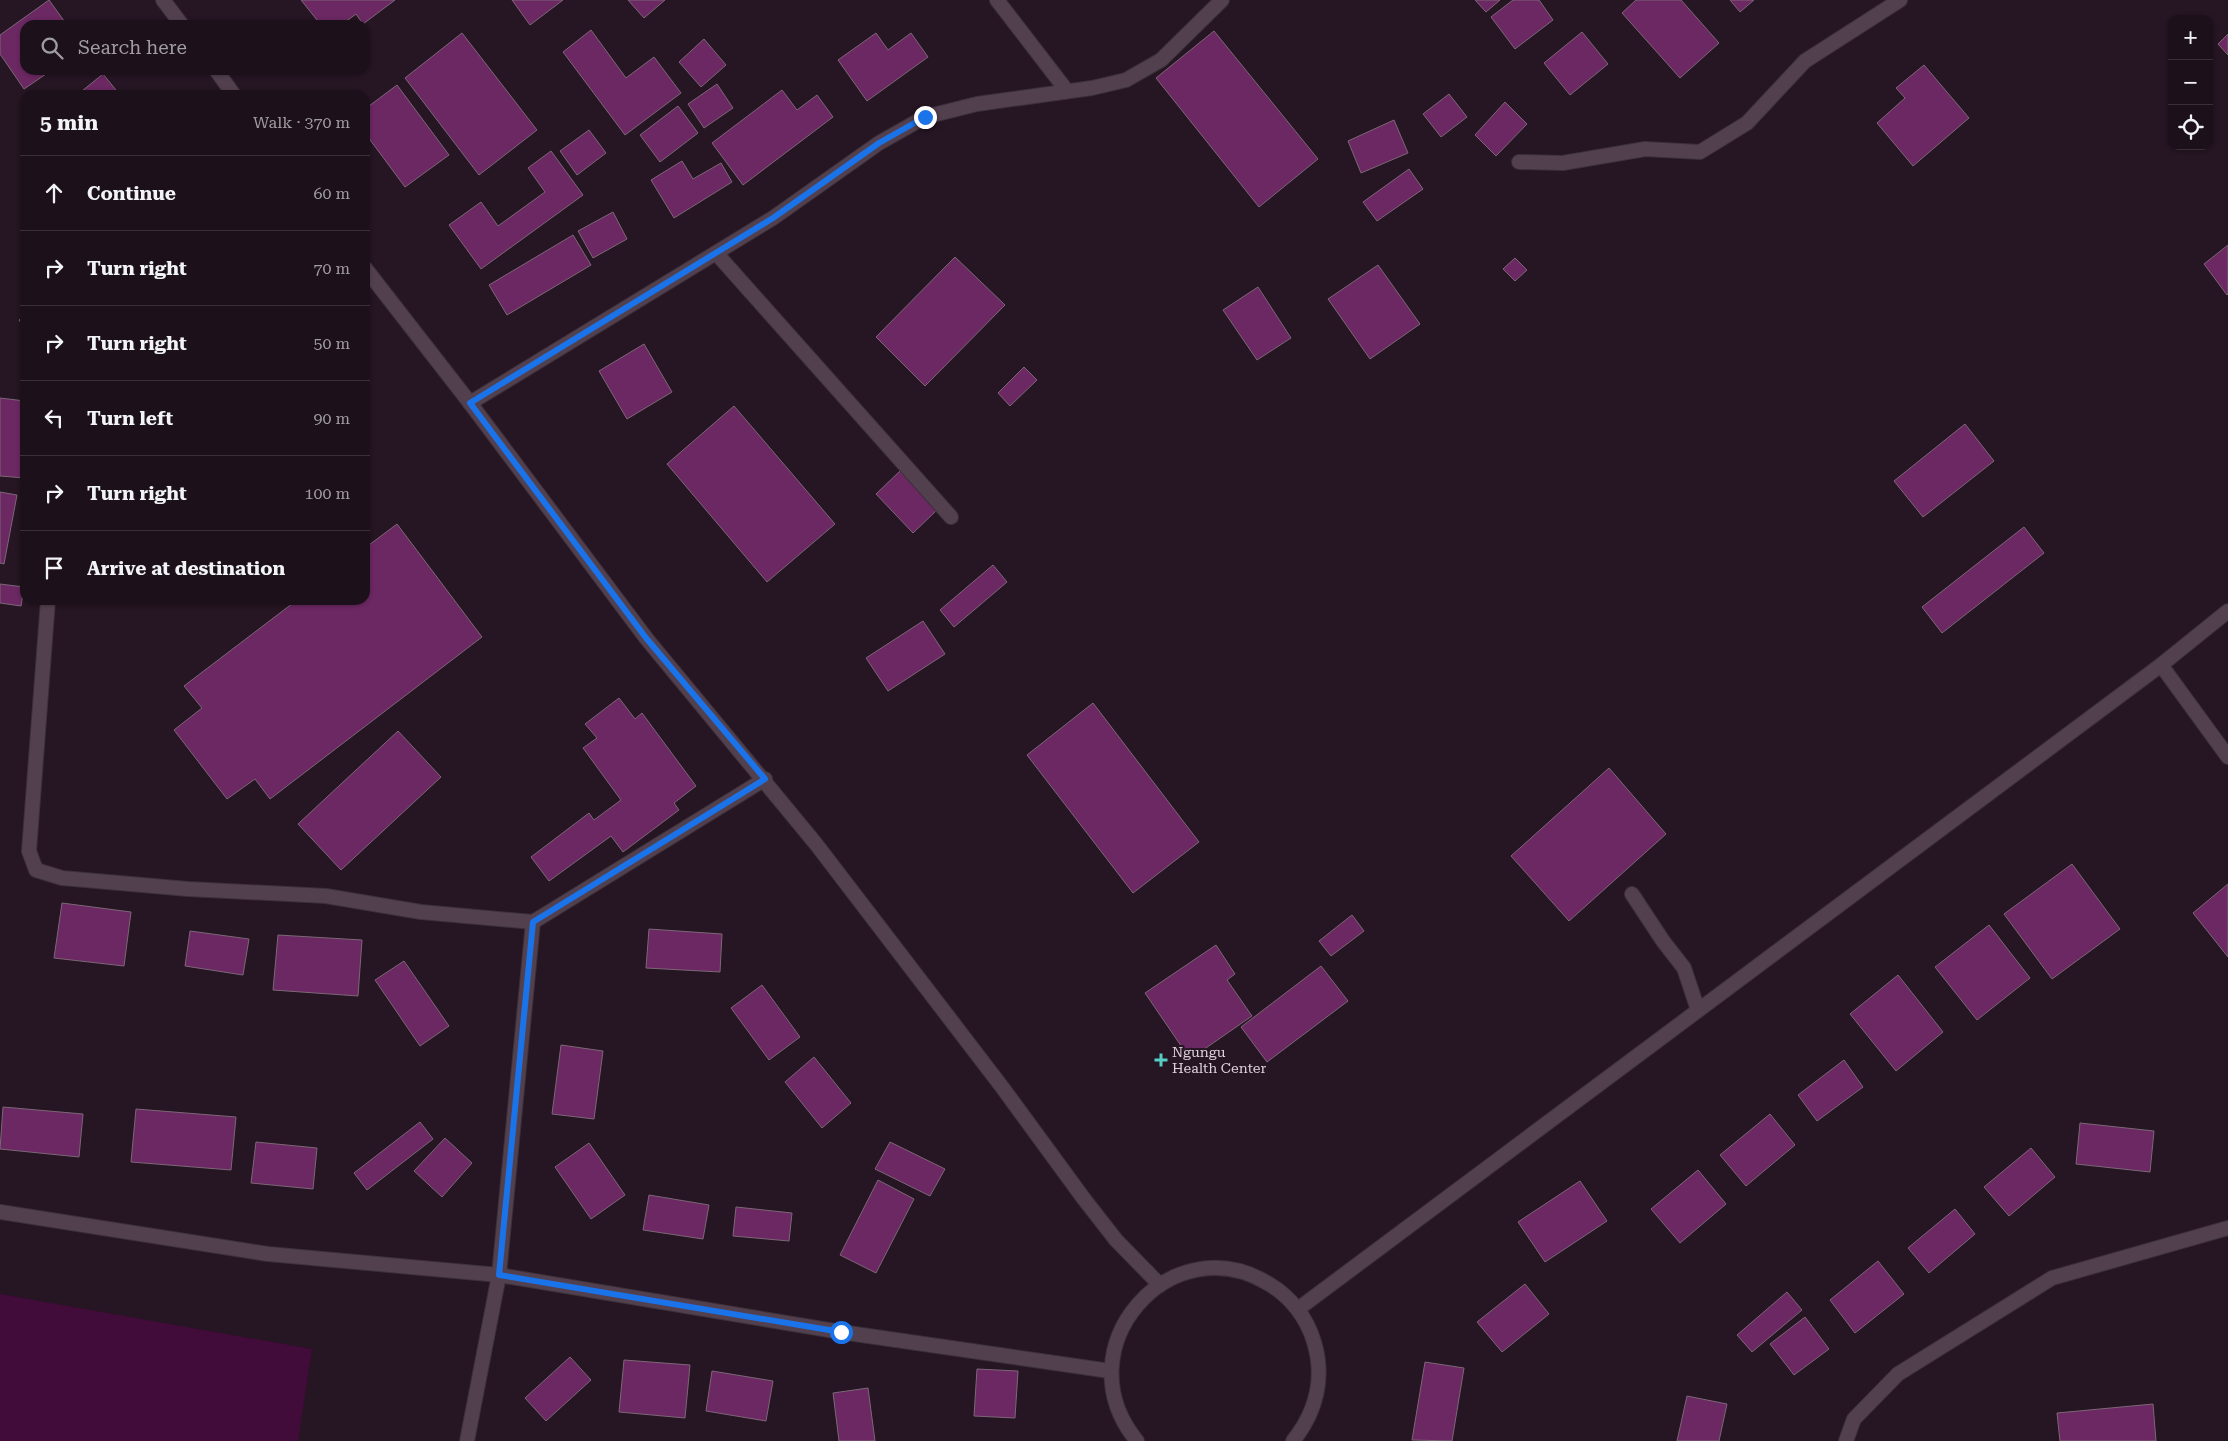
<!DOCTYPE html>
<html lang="en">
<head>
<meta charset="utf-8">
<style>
	:root { --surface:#1c101a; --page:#291e27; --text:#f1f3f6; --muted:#a09da2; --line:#3a3039 }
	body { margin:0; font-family:"Roboto Serif",serif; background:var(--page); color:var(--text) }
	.controls { position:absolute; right:15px; top:15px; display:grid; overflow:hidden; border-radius:10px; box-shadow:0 1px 4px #0004 }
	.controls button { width:45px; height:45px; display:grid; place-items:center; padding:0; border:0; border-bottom:1px solid var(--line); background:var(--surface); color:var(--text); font:25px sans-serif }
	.stop { position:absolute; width:15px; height:15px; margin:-11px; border:4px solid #1a73e8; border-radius:50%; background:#fff }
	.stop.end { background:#1a73e8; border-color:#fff; box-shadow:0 1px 5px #0008 }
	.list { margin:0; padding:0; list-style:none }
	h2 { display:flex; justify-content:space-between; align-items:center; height:65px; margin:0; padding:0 20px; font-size:21px }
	h2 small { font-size:16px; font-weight:400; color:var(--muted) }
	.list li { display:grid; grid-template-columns:32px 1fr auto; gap:15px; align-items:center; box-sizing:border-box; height:75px; padding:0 20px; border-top:1px solid var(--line) }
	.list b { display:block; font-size:19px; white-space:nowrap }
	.list em { font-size:16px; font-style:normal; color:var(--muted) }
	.icon { flex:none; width:28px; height:28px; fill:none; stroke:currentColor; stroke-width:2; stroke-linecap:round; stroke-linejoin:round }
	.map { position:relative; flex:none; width:2228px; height:1441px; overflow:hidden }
	.search { position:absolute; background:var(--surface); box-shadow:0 1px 4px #0004; left:20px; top:20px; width:350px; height:55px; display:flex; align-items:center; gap:12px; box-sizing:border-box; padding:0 18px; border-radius:15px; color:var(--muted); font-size:19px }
	.panel { position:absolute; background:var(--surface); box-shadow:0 1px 4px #0004; left:20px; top:90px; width:350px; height:515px; border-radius:15px }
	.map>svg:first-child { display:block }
	.green { fill:#410b3a }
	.building { fill:#6b2862; stroke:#7c6777 }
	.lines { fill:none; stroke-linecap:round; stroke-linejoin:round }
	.service-casing { stroke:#3b3039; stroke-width:16 }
	.minor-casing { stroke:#3b3039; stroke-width:16 }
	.service { stroke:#53404f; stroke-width:14 }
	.minor { stroke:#53404f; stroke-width:14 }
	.route { stroke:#1a73e8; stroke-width:6 }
	.poi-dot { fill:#55cec4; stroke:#261523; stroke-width:2 }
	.labels { text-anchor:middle; stroke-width:4; stroke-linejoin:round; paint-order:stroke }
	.poi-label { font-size:14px; fill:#dcd1da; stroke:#261523; text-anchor:start }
</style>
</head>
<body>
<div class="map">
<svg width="2228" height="1441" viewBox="0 0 2228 1441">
	<rect width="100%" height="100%" fill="#261523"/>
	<path class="green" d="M0 1294 312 1349 298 1441H0Z"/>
	<g class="building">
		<path d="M49 0 67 25H25V70H52L24 89 0 54V35Z"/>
		<path d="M301 0H395L363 24 356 14 341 25H310L317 20Z"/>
		<path d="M512 0H563L530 25Z"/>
		<path d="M628 0H665L644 18Z"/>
		<path d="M1475 0H1500L1486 12Z"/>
		<path d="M1513 0H1539L1553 20 1515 49 1491 17Z"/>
		<path d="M1636 0H1681L1719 43 1680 78 1622 13Z"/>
		<path d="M1730 0H1754L1740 12Z"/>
		<path d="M591 30 626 78 654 57 681 93 625 135 563 52Z"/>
		<path d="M1214 31 1318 159 1259 207 1156 78Z"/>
		<path d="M1582 32 1608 64 1570 95 1544 63Z"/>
		<path d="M462 33 537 130 479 175 405 78Z"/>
		<path d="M876 33 888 50 911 33 928 57 867 101 838 60Z"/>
		<path d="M2228 34V55L2218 44Z"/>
		<path d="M704 39 726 65 701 87 679 62Z"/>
		<path d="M1924 65 1969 118 1913 166 1877 123 1905 98 1896 88Z"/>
		<path d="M103 74 120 95H77Z"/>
		<path d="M717 84 733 108 704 128 688 104Z"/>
		<path d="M397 85 449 155 405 187 365 133V109Z"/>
		<path d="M782 90 797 110 817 95 833 117 743 185 712 143Z"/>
		<path d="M1449 94 1467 117 1441 137 1423 114Z"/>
		<path d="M1505 102 1527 124 1496 156 1475 135Z"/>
		<path d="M678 106 698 133 660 162 640 135Z"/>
		<path d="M1394 120 1408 153 1361 173 1348 141Z"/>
		<path d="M589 130 606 153 577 175 560 151Z"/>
		<path d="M551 151 583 195 481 269 449 225 481 202 498 226 545 192 528 168Z"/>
		<path d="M682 161 693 179 721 163 732 182 674 218 651 180Z"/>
		<path d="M1409 169 1423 189 1377 221 1363 202Z"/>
		<path d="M613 212 627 239 593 258 578 231Z"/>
		<path d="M573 235 591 265 507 315 489 285Z"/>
		<path d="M2228 245V294L2227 295 2204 264Z"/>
		<path d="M955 257 1005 305 925 386 876 337Z"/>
		<path d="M1515 258 1527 270 1515 281 1503 269Z"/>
		<path d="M1378 265 1420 324 1370 359 1328 299Z"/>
		<path d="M1258 287 1291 338 1257 360 1223 310Z"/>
		<path d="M25 316V329L19 320Z"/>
		<path d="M644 344 672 392 627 419 599 371Z"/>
		<path d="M1024 367 1037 380 1010 406 998 393Z"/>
		<path d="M0 398 25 401V478L0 476Z"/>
		<path d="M734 406 835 524 767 582 667 464Z"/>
		<path d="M1965 424 1994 461 1923 517 1894 481Z"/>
		<path d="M900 471 937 510 913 533 876 494Z"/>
		<path d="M0 492 17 495 4 564 0 563Z"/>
		<path d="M397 524 482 637 270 799 255 779 227 799 174 730 202 708 184 686 297 600H365V548Z"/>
		<path d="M2024 527 2044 553 1942 633 1922 607Z"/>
		<path d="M993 565 1007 582 954 627 940 610Z"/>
		<path d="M0 584 24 587 21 606 0 603Z"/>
		<path d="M923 621 945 654 888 691 866 658Z"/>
		<path d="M619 698 635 719 642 713 696 786 674 803 679 810 623 852 611 836 549 881 531 857 589 813 594 820 621 800 583 748 597 738 585 724Z"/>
		<path d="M1093 703 1199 842 1133 893 1027 755Z"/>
		<path d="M398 731 441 777 341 870 298 824Z"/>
		<path d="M1609 768 1666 834 1569 921 1511 856Z"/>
		<path d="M2072 864 2120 929 2052 979 2004 914Z"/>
		<path d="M2228 884V957L2193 913Z"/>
		<path d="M62 903 131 912 124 966 54 958Z"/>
		<path d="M1352 915 1364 931 1331 956 1319 941Z"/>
		<path d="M1989 925 2030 978 1977 1020 1935 967Z"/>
		<path d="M649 929 722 934 720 972 646 968Z"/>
		<path d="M190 931 249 939 243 975 185 966Z"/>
		<path d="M278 935 362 940 358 996 273 990Z"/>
		<path d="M1216 945 1235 974 1227 980 1252 1016 1190 1059 1145 993Z"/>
		<path d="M404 961 449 1026 420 1046 375 980Z"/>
		<path d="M1321 966 1348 1001 1267 1062 1241 1027Z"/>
		<path d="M1898 975 1943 1032 1896 1071 1850 1014Z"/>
		<path d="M762 985 800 1037 769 1060 731 1008Z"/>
		<path d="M561 1045 603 1051 594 1119 552 1114Z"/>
		<path d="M814 1057 851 1103 822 1128 785 1082Z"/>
		<path d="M1844 1060 1863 1087 1817 1121 1798 1095Z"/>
		<path d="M3 1107 83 1114 79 1157 0 1149Z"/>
		<path d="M136 1109 236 1117 231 1170 131 1162Z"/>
		<path d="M1770 1114 1795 1145 1746 1186 1720 1155Z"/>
		<path d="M420 1122 433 1139 367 1190 354 1173Z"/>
		<path d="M2080 1123 2154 1131 2150 1172 2076 1164Z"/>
		<path d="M445 1138 472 1163 442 1197 414 1171Z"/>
		<path d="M256 1142 317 1148 313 1189 251 1183Z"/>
		<path d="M890 1142 945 1169 930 1196 875 1169Z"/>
		<path d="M589 1143 625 1195 591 1219 555 1167Z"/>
		<path d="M2031 1148 2055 1177 2009 1216 1984 1187Z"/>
		<path d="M1698 1170 1726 1204 1680 1243 1651 1209Z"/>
		<path d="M878 1180 914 1199 876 1273 840 1255Z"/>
		<path d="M1580 1181 1607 1221 1545 1262 1518 1222Z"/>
		<path d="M649 1195 709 1205 703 1239 643 1230Z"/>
		<path d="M736 1207 792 1213 789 1241 733 1236Z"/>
		<path d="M1955 1209 1975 1234 1929 1273 1908 1248Z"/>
		<path d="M1878 1261 1904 1294 1855 1333 1830 1300Z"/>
		<path d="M1525 1284 1549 1314 1502 1352 1477 1322Z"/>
		<path d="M1787 1292 1802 1310 1752 1352 1737 1335Z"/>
		<path d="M1805 1317 1829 1349 1794 1375 1770 1344Z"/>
		<path d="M570 1357 591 1380 546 1421 525 1398Z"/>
		<path d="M624 1360 690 1365 685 1418 619 1412Z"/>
		<path d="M1425 1362 1464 1368 1452 1441 1412 1440Z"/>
		<path d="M977 1369 1018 1371 1015 1418 974 1416Z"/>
		<path d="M712 1371 773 1381 766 1421 706 1411Z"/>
		<path d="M868 1388 875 1441H839L833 1393Z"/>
		<path d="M1687 1396 1727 1404 1719 1441H1677Z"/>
		<path d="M2153 1404 2156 1441H2060L2057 1413Z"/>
	</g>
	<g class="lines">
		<defs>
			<path id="service" d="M1632 894 1663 941 1684 968 1698 1010"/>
			<g id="minor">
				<path d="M163 0 182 25"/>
				<path d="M997 0 1067 91"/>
				<path d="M216 70 234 95"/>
				<path d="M1519 162 1563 163 1645 149 1700 152 1747 123 1805 61 1900 0"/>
				<path d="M716 253 951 517"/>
				<path d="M365 268 470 403 646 638 816 844 1002 1087 1084 1199 1116 1240 1160 1285"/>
				<path d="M470 403 773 218 879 143 925 117 977 104 1092 88 1126 80 1161 60 1222 0"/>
				<path d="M48 600 29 851 36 870 62 878 188 889 326 896 421 912 533 922 765 779"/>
				<path d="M2161 665 2228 757"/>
				<path d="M0 1212 268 1254 499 1275 841 1332 1110 1371"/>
				<path d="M1298 1309 2161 665 2228 611"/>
				<path d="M467 1441 499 1275 533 922"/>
				<path d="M1137 1441C1061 1349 1170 1223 1269 1284 1291 1297 1307 1318 1314 1342 1325 1378 1316 1412 1293 1441"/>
				<path d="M1846 1441 1854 1419 1898 1374 2052 1278 2228 1228"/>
			</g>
		</defs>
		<use href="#service" class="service-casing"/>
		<use href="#minor" class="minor-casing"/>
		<use href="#service" class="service"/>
		<use href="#minor" class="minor"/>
	</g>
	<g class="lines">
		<path class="route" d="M841 1332 499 1275 533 922 765 779 646 638 470 403 773 218 879 143 925 117"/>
	</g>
	<path class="poi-dot" d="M1158.5 1052.5h5v5h5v5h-5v5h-5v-5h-5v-5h5z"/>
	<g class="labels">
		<g class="poi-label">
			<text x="1172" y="1057">Ngungu<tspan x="1172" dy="16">Health Center</tspan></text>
		</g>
	</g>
</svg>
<div class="controls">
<button>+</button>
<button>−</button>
<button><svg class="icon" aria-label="locate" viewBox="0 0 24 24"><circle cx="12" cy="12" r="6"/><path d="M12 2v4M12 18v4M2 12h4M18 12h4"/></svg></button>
</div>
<div class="stop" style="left:841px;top:1332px"></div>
<div class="stop end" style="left:925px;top:117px"></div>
<div class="search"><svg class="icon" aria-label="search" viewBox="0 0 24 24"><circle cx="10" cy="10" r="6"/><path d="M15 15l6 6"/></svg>Search here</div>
<section class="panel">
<h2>5 min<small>Walk · 370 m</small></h2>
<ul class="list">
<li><svg class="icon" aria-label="ahead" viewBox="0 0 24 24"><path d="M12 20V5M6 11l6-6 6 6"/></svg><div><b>Continue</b></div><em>60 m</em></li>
<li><svg class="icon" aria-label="right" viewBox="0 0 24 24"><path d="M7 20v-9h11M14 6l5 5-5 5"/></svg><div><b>Turn right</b></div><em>70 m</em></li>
<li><svg class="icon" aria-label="right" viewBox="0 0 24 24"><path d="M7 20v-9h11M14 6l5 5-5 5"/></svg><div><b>Turn right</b></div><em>50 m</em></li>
<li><svg class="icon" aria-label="left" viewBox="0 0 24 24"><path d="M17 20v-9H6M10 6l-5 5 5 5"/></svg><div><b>Turn left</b></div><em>90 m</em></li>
<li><svg class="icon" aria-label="right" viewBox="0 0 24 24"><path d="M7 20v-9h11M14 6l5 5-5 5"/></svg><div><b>Turn right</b></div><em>100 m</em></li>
<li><svg class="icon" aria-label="arrive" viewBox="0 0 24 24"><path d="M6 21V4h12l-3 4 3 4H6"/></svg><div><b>Arrive at destination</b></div></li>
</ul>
</section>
</div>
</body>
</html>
